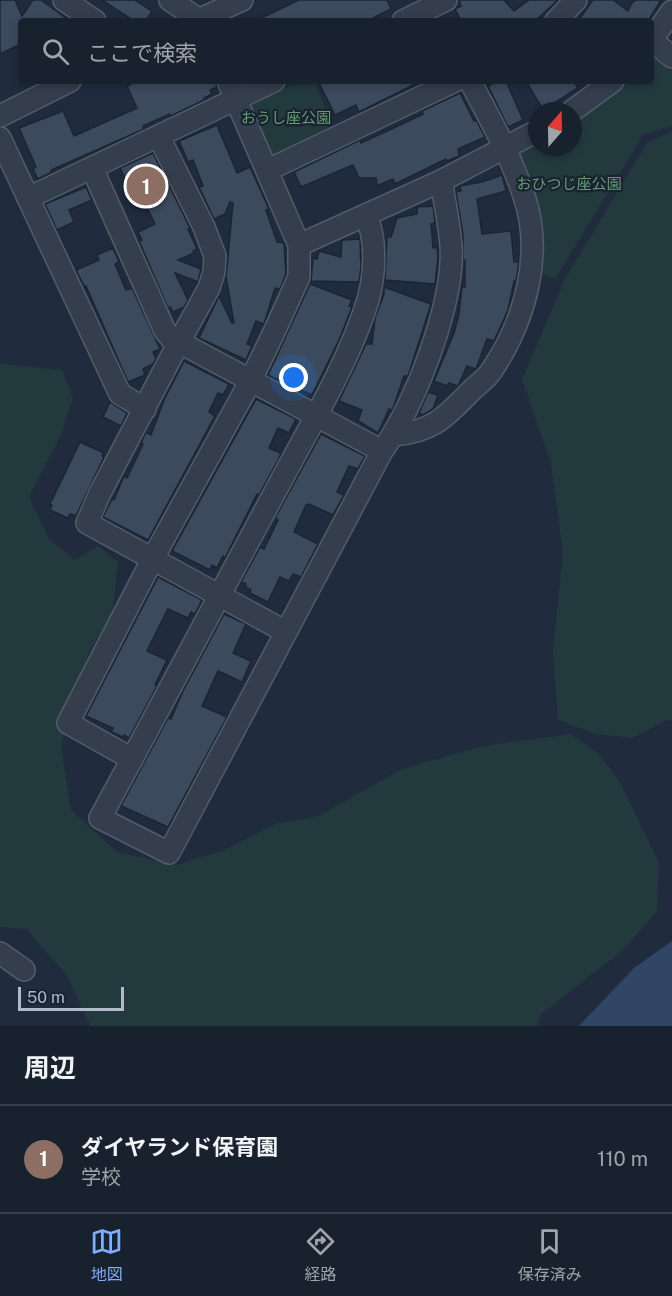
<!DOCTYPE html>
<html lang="ja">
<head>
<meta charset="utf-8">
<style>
	:root { --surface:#18212e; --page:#212936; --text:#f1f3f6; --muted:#9fa3aa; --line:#363e4a; --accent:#7eaeff }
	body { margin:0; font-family:"Public Sans","Noto Sans JP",sans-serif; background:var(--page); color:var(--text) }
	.compass { position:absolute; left:528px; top:102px; width:54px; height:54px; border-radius:50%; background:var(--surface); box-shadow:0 3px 9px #0003; rotate:20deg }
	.scale { position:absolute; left:18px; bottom:15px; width:106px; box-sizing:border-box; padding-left:6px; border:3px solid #afb9c9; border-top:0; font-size:16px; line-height:21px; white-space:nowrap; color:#afb9c9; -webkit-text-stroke:4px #192332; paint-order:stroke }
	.you { position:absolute; left:294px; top:378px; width:21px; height:21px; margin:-15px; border:4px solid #fff; border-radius:50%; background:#1a73e8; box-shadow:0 0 0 9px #1a73e833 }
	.badge { display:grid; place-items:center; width:39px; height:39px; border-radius:50%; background:var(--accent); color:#fff; font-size:20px; font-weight:700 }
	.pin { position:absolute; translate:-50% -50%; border:3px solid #fff; box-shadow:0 2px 6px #0006 }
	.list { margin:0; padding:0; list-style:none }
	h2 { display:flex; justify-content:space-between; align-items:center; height:78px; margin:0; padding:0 24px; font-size:26px }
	h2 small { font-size:20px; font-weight:400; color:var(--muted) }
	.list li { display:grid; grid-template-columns:39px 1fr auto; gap:18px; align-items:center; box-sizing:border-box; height:108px; padding:0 24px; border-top:2px solid var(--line) }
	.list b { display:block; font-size:22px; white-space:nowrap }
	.list p { margin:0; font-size:20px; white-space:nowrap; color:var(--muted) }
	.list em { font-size:20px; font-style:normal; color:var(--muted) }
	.icon { flex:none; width:33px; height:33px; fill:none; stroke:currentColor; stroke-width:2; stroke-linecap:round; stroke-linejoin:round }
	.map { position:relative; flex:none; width:672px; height:1026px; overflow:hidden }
	.search { position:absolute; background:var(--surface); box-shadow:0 3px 9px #0003; left:18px; right:18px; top:18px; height:66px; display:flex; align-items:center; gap:15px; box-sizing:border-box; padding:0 21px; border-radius:6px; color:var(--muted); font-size:22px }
	.sheet { height:186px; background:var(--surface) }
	nav { display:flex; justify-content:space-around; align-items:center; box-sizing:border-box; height:84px; border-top:2px solid var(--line); background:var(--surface); font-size:16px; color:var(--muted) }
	nav a { display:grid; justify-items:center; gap:3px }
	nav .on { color:var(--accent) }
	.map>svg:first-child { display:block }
	.green { fill:#223a3e }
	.water { fill:#314564 }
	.building { fill:#3c4a5d; stroke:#1b2534; stroke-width:1.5 }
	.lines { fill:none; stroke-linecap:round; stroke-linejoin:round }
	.minor-casing { stroke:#525c6b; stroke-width:24 }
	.minor { stroke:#343e4d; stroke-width:21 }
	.labels { text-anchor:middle; stroke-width:4.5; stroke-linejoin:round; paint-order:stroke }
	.park-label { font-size:15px; fill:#649c72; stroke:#192332 }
</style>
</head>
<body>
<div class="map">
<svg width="672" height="1026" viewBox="0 0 672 1026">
	<rect width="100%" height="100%" fill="#202c3d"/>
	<g class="green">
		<path d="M653 55 672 70V126L643 135 555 279 542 274 541 222 530 187 517 155 537 142V147H573V121L623 81H651V56Z"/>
		<path d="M300 81H314L333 126 271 156 249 104Z"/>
		<path d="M672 131V720L665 721 632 738 597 734 558 720 553 651 563 553 551 463 522 380 565 279 647 143Z"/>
		<path d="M0 364 62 370 73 397 62 433 29 497 49 539 75 560 98 546 118 562 112 614 89 652 61 746 71 810 117 852 177 865 224 850 275 824 319 816 402 769 484 746 571 734 600 755 620 782 659 863 657 911 623 950 540 1015 537 1026H90L66 974 26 929 0 927Z"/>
	</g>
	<path class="water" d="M672 941V1026H579L634 968Z"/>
	<g class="building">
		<path d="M0 0H15L22 16 33 0H41L70 21H21V44L0 54Z"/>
		<path d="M102 0H135L152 11 146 21H134Z"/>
		<path d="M299 0H387L391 9 373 18 374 21H255Z"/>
		<path d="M459 0H504L514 11 529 0H558L535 21H461L455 9 461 6Z"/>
		<path d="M593 0H613L628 11 632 3 636 0H661L648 21H578Z"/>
		<path d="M137 81H215L217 87 210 90 212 94 204 98V100L171 116 170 114 143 126 144 129 51 170 52 172 38 179 33 169 36 167 19 128 63 111 74 136 137 108 127 86Z"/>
		<path d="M318 81H421L359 112 356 105 335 115Z"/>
		<path d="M491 81H506L523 120 508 127 488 86 492 84Z"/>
		<path d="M526 81H573L578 88 543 110Z"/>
		<path d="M460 93 474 121 476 120 485 137 458 149 459 156 447 161 446 159 395 184 393 179 377 186 376 178H359L353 165 301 187 294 172 360 140 361 143 398 126 423 114 422 111Z"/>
		<path d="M217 125 237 173 250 167 269 209 266 210 277 242 284 243 286 274 280 289 275 288 264 324 256 321 247 344 252 346 246 360 199 338 219 296 232 323H234L226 277 233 203 230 202 225 214 214 219 199 187 203 186 193 160 188 162 179 141Z"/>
		<path d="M153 153 190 228 188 229 197 249 193 251 194 253 178 260 201 269 198 282 175 273 188 300 184 307 173 312 170 307 168 308 139 241 142 240 138 232 155 224 140 194 134 197 120 168Z"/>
		<path d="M502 175 506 191 477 199 482 234 511 231 514 262H519L516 281H514L508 310 494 341 487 339 476 369 467 366 458 386 449 383 447 386 434 381 454 333 459 314 462 286 465 287V260H463V235L456 192 461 191 460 186 482 182Z"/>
		<path d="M86 187 92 200 69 210 74 222 57 230 45 204Z"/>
		<path d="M433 206 435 223 431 224 433 248 437 247 438 257 435 284 385 280 387 237H391L397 218 417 214V207Z"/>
		<path d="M360 239 361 267 359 282 311 281 313 258 317 259 319 251 341 257 342 240Z"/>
		<path d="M113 248 119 262 115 264 126 290 132 288 160 349 153 352 156 359 153 364 143 369 145 375 128 382 86 286H84L76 270 99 260 97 255Z"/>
		<path d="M310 284 352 300 349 306 352 307 339 340 312 395 268 375Z"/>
		<path d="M384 287 431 304 408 376H404L393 408 392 410 389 409 378 433 358 421 362 410 339 401 366 344H372L375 318 384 294Z"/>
		<path d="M184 361 229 384 223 395 218 393 209 412 215 416 148 540 103 517 112 499 114 500 124 476 127 478 143 444 141 443 146 432 151 435 164 400Z"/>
		<path d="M428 392 438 395 433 409 423 415 419 413Z"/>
		<path d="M256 399 296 419 289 433 278 428 269 448 281 453 278 460 259 495 257 494 225 558 223 556 217 568 212 565 210 570 172 551Z"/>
		<path d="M110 402 127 413 121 426 103 417Z"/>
		<path d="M321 434 365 456 358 469 349 466 337 492 344 495 333 515 309 504 306 505 294 532 318 544 301 577 293 574 289 581 280 577 268 602 250 593 251 590 245 587 246 584 241 582 260 547 264 549 278 520 275 518Z"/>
		<path d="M80 442 104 453 102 456 104 457 76 516 70 514 68 518 50 510 52 505 50 504Z"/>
		<path d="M158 577 202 600 195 614 191 612 188 618 168 609 147 651 167 660 155 685 157 686 129 738 124 735 123 737 111 732 113 728 86 716Z"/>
		<path d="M224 614 246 624 233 653 251 661 242 682 218 671 202 706 227 717 168 827 121 806 168 718 171 719 183 691Z"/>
	</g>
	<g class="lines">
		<defs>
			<g id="minor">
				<path d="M64 0 95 21"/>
				<path d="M170 0 201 21"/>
				<path d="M196 21 242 0"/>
				<path d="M403 21 446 0"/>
				<path d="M556 21 576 0"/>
				<path d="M651 40 672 57"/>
				<path d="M651 41 672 11"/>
				<path d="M228 81 299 245V277L275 330 250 382 153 558 68 723 132 759 100 818 169 853 382 451C415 406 455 301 451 245 449 223 445 202 441 181"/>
				<path d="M572 111 613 81"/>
				<path d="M0 116 70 81"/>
				<path d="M0 138 120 394 145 409"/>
				<path d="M92 168 165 331 171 338 179 342 209 288 214 272 215 256 204 227 159 137"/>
				<path d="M268 170 455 81"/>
				<path d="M28 198 274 81"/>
				<path d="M299 245 441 181 537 131"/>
				<path d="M394 435C434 432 446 416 473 389 480 383 488 377 492 370 525 321 544 254 524 196 511 156 490 119 470 81"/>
				<path d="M286 632 87 523 100 493 179 342 382 451"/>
				<path d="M132 759C182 665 233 571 283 477 312 423 350 359 368 300 375 274 377 240 366 215"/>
				<path d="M0 953 24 970"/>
			</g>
		</defs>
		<use href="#minor" class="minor-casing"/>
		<use href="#minor" class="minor"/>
	</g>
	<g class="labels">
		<g class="park-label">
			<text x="286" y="123">おうし座公園</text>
			<text x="569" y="189">おひつじ座公園</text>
		</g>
	</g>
</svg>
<svg class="compass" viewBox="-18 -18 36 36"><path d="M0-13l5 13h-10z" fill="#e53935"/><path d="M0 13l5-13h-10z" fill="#9fa3aa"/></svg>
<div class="scale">50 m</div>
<div class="you"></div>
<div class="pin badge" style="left:146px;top:186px;background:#8d6e63">1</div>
<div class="search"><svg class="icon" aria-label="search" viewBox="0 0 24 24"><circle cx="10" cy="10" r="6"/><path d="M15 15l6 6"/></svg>ここで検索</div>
</div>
<section class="sheet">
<h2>周辺<small></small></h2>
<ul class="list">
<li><span class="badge" style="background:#8d6e63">1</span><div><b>ダイヤランド保育園</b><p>学校</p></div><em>110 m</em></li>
</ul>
</section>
<nav>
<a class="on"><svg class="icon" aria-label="map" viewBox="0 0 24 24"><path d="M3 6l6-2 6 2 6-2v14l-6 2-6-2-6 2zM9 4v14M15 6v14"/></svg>地図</a>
<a><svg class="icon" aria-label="directions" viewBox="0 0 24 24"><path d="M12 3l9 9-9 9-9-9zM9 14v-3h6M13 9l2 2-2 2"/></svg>経路</a>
<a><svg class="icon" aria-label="saved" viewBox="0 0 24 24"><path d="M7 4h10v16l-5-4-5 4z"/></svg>保存済み</a>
</nav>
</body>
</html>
